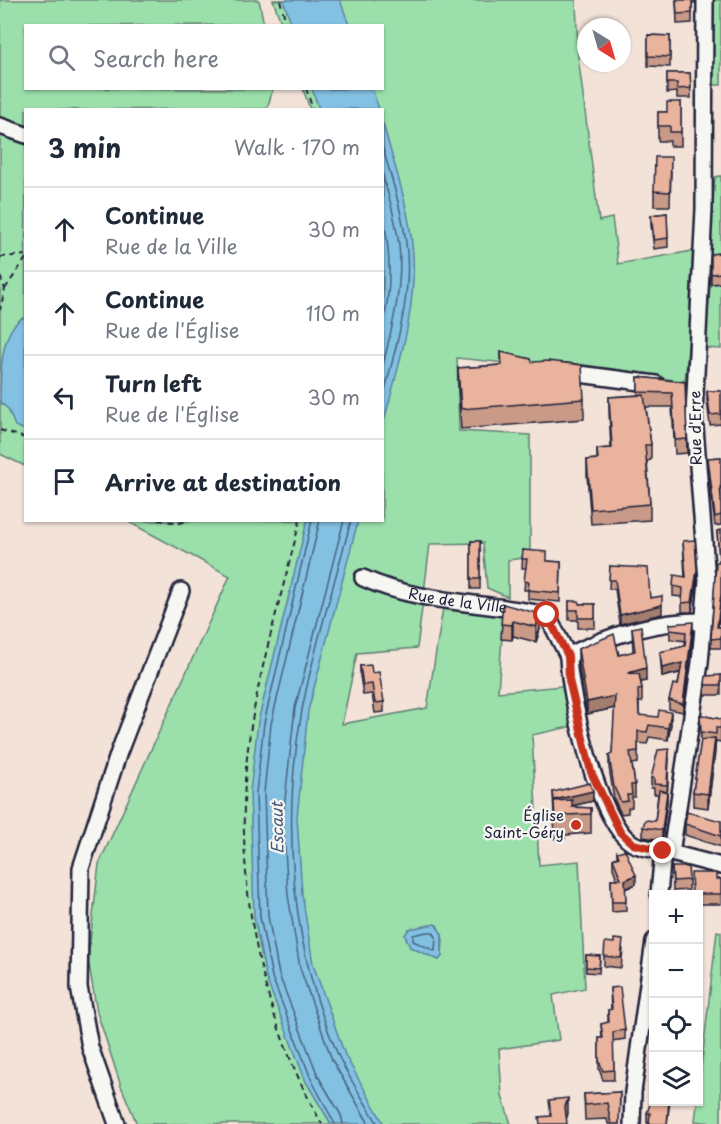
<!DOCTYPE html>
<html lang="en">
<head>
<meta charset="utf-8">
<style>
	:root { --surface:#fff; --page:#f6f6f7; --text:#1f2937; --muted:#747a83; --line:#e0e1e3 }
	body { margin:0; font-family:"Playpen Sans",sans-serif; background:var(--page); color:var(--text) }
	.controls { position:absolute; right:18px; bottom:18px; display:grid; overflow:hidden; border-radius:0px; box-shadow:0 2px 4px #0004 }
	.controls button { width:54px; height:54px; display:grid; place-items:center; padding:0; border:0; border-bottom:2px solid var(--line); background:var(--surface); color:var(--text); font:30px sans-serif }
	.compass { position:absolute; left:577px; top:18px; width:54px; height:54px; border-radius:50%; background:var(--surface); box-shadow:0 2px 4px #0004; rotate:143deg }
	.stop { position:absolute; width:18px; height:18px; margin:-14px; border:4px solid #c8321e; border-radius:50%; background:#fff }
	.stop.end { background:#c8321e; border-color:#fff; box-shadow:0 2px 6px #0008 }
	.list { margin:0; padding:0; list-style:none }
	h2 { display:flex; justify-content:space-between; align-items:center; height:78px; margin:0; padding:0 24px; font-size:26px }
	h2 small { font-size:20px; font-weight:400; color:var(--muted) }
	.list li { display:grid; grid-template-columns:39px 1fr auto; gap:18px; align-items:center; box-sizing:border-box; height:84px; padding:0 24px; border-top:2px solid var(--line) }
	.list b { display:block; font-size:22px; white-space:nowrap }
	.list p { margin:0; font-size:20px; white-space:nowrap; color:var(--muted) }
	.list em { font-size:20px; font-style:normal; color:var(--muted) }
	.icon { flex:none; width:33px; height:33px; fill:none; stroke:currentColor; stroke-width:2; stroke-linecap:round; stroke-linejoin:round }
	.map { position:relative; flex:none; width:721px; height:1124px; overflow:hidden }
	.search { position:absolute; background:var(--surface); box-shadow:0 2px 4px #0004; left:24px; top:24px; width:360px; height:66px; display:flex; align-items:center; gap:15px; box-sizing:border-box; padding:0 21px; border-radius:0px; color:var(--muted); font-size:22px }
	.panel { position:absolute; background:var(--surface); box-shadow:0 2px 4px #0004; left:24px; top:108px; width:360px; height:414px; border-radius:0px }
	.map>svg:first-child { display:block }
	.green { fill:#9be0ab; stroke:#5e8173; stroke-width:1.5; fill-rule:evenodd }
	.water { fill:#83c1e3; stroke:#5c81a0; stroke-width:1.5 }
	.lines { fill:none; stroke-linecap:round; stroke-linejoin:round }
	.shore { stroke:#49627e; stroke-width:1.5 }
	.minor-casing { stroke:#22223b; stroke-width:20 }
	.path { stroke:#22223b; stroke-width:2; stroke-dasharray:6 4.5; stroke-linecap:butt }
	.minor { stroke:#f6f6f2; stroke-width:15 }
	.wall { fill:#c89a87; stroke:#22223b; stroke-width:1.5 }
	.shaded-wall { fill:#a37d6e; stroke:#22223b; stroke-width:1.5 }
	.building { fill:#e9b39d; stroke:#22223b; stroke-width:1.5 }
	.route { stroke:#c8321e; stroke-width:8 }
	.poi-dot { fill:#c8321e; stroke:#f6f6f2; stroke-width:2 }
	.labels { text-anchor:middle; stroke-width:4.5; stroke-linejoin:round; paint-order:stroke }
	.street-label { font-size:15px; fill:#22223b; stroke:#f6f6f2 }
	.poi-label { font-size:15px; fill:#22223b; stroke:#f6f6f2; text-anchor:end }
	.water-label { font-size:16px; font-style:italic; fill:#445a76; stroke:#f6f6f2 }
</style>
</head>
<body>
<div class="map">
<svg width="721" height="1124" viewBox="0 0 721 1124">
	<rect width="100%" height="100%" fill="#f2e2d8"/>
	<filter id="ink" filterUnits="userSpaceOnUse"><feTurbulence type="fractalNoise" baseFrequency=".0167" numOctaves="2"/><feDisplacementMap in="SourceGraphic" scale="12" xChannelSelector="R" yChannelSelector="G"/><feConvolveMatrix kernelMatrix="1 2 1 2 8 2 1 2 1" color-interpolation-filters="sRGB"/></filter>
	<g filter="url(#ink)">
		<g class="green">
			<path d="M0 0H259L264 25 26 26V88L273 89 267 109 26 110 25 466 0 454Z"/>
			<path d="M273 0H576L578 56 599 221 612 218 618 264 693 251 690 305 692 306 685 381 457 358 459 431 530 435V557L508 560V597L487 588 483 543 430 544 417 648 357 653 342 724 427 708 444 602 504 610 498 692 562 686 574 726 532 735 539 865 579 861 585 988 553 995 559 1040 499 1049 502 1096 511 1124H137L121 1086 97 1012 88 959 99 864 230 576 127 521 382 520V110L310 109 303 89 382 88V26L282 25ZM437 925 443 939 442 956 439 960 410 947 405 935 409 929Z"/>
			<path d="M711 0H721V85H714Z"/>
			<path d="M721 176V261L708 262 715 177Z"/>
			<path d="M721 283V349L705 348 710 285Z"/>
			<path d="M717 931 721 932V1124L695 1121Z"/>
		</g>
		<g class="water">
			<path d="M283 0H340L349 25H292Z"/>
			<path d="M312 89H372L379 109H319Z"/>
			<path d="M383 123C393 162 408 203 412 244 419 304 398 367 383 425Z"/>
			<path d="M25 317 26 430H25L15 426 8 409 0 402C0 376 0 327 25 317Z"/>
			<path d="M307 521H358L308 711 297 817 302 894 313 964 345 1055 384 1124H331L306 1082 266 978 254 917 250 792 258 722Z"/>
			<path d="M435 924 442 934V956L439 960 410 947 405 935 409 929Z"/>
		</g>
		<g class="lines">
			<g class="shore">
				<path d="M382 145C391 177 402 210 406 243 413 296 395 350 382 401"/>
				<path d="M382 173C389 196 396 221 399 245 403 288 392 328 382 369"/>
				<path d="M382 211C391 252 392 289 382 330"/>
				<path d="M312 520 264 723 256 793 260 917 272 977 311 1079 335 1124"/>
				<path d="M320 520 271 724 264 793 268 916 279 975 318 1076 341 1115 343 1124"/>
				<path d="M344 520 295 708 283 818 288 895 300 968 332 1060 369 1124"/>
				<path d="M351 520C335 583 314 646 302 710 281 824 291 950 339 1057 350 1080 365 1102 378 1124"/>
				<path d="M427 932H433L436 937 435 951 413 941V935Z"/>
			</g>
			<defs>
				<g id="minor">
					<path d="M0 126 26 135"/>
					<path d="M564 372 656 384"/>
					<path id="s1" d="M363 578C419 604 487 602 547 615L568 656C611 634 654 621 703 621"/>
					<path d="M568 656C569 695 598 822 632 843 640 848 654 849 663 851"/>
					<path d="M671 853 700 663 707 580 694 415 704 209 705 0"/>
					<path d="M659 894 663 851 721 866"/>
					<path d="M117 1124 90 1047 79 987 81 868 119 752 181 591"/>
					<path d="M632 1124 633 1092 654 941"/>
				</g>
			</defs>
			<use href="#minor" class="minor-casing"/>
			<g class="path">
				<path d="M280 0 287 26"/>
				<path d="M306 88 313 110"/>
				<path d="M0 257 26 255"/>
				<path d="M0 276 5 289 0 310"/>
				<path d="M5 289 26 258"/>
				<path d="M0 430 26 438"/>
				<path d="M158 520 180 523 189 520"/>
				<path d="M300 520C283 591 261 661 250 733 231 865 256 1008 322 1124"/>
			</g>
			<use href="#minor" class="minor"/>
		</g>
		<g class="wall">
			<path d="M676 0H694V3H692V23L677 24Z"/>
			<path d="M648 35 670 36V67L648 66Z"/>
			<path d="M667 73H690L691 98H677V92L667 93Z"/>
			<path d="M681 102V146H670V141H658V112H667Z"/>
			<path d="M671 172 670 206H654V191Z"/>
			<path d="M667 213 668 247 654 249 651 225V215Z"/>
			<path d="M721 253V283L711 284V254Z"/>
			<path d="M501 352 532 362 584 399V419L461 429 458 388V368L501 365Z"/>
			<path d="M638 377 685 382 687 453 675 454 672 407H646L651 445V460L647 461 650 504V520L591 524 587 475V460L597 459V449L611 448 609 412V397L638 395Z"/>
			<path d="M707 391H721V424L710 425 707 401Z"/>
			<path d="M721 457V525L715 526 708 468V458Z"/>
			<path d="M721 530V603L718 627H721V648H711V639L719 562 717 531Z"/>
			<rect x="471" y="541" width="9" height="48"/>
			<path d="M683 541 697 580 692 612H682V597L673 596V586L685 577Z"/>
			<path d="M523 550 547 561 561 562 560 602 528 599V590H524L526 568H522Z"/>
			<path d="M610 566 650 598 662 614 620 624 615 589H609Z"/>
			<path d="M569 601 579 604H595V628H578V620H569Z"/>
			<path d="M503 604 540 629 536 642 513 636 512 640 501 639Z"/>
			<path d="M670 624 693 631 683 712 669 709V700L678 685 680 673 662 677 660 652 685 646 686 641 670 639Z"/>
			<path d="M632 628 646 681 641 682 642 689V702H639V715L671 724 668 740 649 737 647 744 638 743V763L632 764 635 785V797H632V807L628 808V813L621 814 614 799 609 767V755L612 754 615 708 587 714 578 662V649L619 655 633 652Z"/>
			<path d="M360 666 372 673 384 702V712L375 713 372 694 363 695 360 676Z"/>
			<path d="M721 675V695H705V685Z"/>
			<path d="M700 715 721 719V742L716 741 715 748 708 808 693 806V792L701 742Z"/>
			<path d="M669 759 667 801 662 840 643 837V827L655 821 658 794H654V788H651V778Z"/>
			<path d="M553 792 593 801 572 806V807L591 808V833L565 835V839H555Z"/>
			<path d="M721 821V847L685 835V824Z"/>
			<path d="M617 852 636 884 625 889 626 911 612 912 611 879H617L613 868V859L617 857Z"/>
			<path d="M672 867 689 880V890L673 891Z"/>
			<path d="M716 879H721V904H699V894Z"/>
			<path d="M614 943 623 949 621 968 604 966V956Z"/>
			<path d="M586 955 600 956 599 973 586 972Z"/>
			<path d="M610 988 625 1030V1039L613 1041 614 1080H603L599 1069V1038H602L601 1024 608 1023V1010H611Z"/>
			<path d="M620 1092 619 1124H608L607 1119 585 1120 584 1094Z"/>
			<path d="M670 1101 667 1124H649V1123H647V1113Z"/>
		</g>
		<g class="shaded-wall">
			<path d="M697 570V580L692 612V602Z"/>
			<path d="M721 594V603L717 637V627Z"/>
			<path d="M662 605V614L620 624V615Z"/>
			<path d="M540 614V629L536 642V627Z"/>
			<path d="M513 621V636L512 640V625Z"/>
			<path d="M693 622V631L683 712V704Z"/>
			<path d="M682 663V672L662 677V668Z"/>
			<path d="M646 668V681L628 685V673Z"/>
			<path d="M615 696V708L587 714V702Z"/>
			<path d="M671 712V724L668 740V728Z"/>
			<path d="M715 738V753L708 808V794Z"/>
			<path d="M669 749 667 801 662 840V830L667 794Z"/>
			<path d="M593 791V801L554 810V800Z"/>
			<path d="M636 875V884L625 889V880Z"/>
			<path d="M568 1098V1114L565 1123V1107Z"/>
		</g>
		<g class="building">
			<path d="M676 0H692V13L677 14Z"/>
			<path d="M648 35 670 36V57L648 56Z"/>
			<path d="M667 73H690L691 88 677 89V83H667Z"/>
			<path d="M667 102H681V132H670V126H658V112H667Z"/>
			<path d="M655 157H671L670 192 654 191Z"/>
			<path d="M667 213 668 238 654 240 651 215Z"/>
			<path d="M721 253V273L711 274V254Z"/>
			<path d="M501 352 531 359 532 362 548 361 582 365 584 399 461 409 458 368 502 365Z"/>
			<path d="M638 377 685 382 687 439 675 440 672 393 638 392Z"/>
			<path d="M707 391H721V414L710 415Z"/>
			<path d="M644 395 651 445H645L650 504 591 509 587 460 598 459 597 449 612 448 609 397Z"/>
			<path d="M721 457V487H720L721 498V515L715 517 708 458Z"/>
			<path d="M721 530V554H719L717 531Z"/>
			<path d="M695 540 697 570 692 602 682 603 683 588 673 586 674 575 686 577 683 541Z"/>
			<rect x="471" y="541" width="9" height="38"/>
			<path d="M523 550 547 552V561L561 562 560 593 528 590 529 582 524 581 527 559H522Z"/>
			<path d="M716 562H721V594L717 627H721V638L711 639Z"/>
			<path d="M610 566 648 568 650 598 662 596V605L620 615 615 580H609Z"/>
			<path d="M569 601H579V604H595V618H578V610H569Z"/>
			<path d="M503 604 540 614 536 627 513 621 512 625 501 624Z"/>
			<path d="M693 622 683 704 669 700 673 684 678 685 682 663 662 668 660 652 685 646 686 632 670 630V624Z"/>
			<path d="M641 626 646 668 628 673 639 674 642 689 638 690 639 715 658 717 659 710 671 712 668 728 649 725 647 732 638 731V751L630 752 635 785H631L632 795H627L628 801 621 802 614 787 609 755 612 754 615 696 587 702 578 649 614 634 619 655 635 651 632 628Z"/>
			<path d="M371 665 372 673 379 672 384 702 375 703 372 684 363 685 360 666Z"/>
			<path d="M721 675V685H705L706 676Z"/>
			<path d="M700 715 721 719V728H716V734L701 732Z"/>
			<path d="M715 738 708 794 693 792 701 740Z"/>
			<path d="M669 749 667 785 654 784V778H651L658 750Z"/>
			<path d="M590 783 593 791 554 800 553 792Z"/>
			<path d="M659 790 667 792 662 830 643 827 645 820 655 821Z"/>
			<path d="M572 800V807L591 808V814L565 815V819L555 820 554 801Z"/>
			<path d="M687 812 721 821V836L685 824Z"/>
			<path d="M625 850 636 875 625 880 626 902H612L611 879H621L613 859 619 857 617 852Z"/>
			<path d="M672 867H688L689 880 673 881Z"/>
			<path d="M691 873H716V879H721V894H692Z"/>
			<path d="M614 939 623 940 621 958 604 956 605 942 614 943Z"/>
			<path d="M586 955 600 956 599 968 586 967Z"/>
			<path d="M620 987 625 1030 613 1032 614 1070 603 1071 599 1060V1038H603L601 1024 609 1022 608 1010 612 1009 610 988Z"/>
			<path d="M620 1092 619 1124H611L607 1103 585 1105 584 1094Z"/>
			<path d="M654 1092V1101H669L667 1124H649L650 1113H647Z"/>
			<path d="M568 1098 565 1107 567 1124H540L539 1117 551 1116 549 1100Z"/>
		</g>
	</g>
	<g class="lines" filter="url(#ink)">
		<path class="route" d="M547 615 568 656 569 680 591 772 620 832 633 844 663 851"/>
	</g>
	<circle class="poi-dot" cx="576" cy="825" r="6"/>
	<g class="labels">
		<g class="street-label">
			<text transform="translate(696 428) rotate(-91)" y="5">Rue d'Erre</text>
			<text dy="5" stroke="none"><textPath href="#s1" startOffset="98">Rue de la Ville</textPath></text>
		</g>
		<g class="poi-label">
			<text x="564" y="821">Église<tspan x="564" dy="17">Saint-Géry</tspan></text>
		</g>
		<g class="water-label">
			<text transform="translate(277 828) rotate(-91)" y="6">Escaut</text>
		</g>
	</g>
</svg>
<div class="controls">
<button>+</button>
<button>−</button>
<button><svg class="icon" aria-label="locate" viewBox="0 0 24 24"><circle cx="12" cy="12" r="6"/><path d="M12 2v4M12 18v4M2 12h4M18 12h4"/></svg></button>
<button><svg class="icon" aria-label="layers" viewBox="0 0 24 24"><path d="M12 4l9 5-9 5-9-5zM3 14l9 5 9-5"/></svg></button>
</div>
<svg class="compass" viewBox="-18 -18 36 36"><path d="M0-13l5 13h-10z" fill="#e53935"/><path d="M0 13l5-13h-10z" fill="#747a83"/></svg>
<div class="stop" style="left:547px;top:615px"></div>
<div class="stop end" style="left:663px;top:851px"></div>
<div class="search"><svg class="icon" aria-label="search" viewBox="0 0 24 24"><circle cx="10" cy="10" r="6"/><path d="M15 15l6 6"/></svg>Search here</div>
<section class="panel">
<h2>3 min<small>Walk · 170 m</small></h2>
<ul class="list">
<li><svg class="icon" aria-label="ahead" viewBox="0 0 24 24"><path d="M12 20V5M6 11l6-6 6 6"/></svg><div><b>Continue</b><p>Rue de la Ville</p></div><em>30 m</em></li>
<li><svg class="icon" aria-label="ahead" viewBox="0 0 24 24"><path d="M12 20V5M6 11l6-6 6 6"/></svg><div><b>Continue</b><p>Rue de l'Église</p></div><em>110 m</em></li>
<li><svg class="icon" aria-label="left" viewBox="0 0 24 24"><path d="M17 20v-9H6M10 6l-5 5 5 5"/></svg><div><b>Turn left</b><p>Rue de l'Église</p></div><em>30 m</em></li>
<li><svg class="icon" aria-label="arrive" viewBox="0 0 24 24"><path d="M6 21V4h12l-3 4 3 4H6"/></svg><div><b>Arrive at destination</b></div></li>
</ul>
</section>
</div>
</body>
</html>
